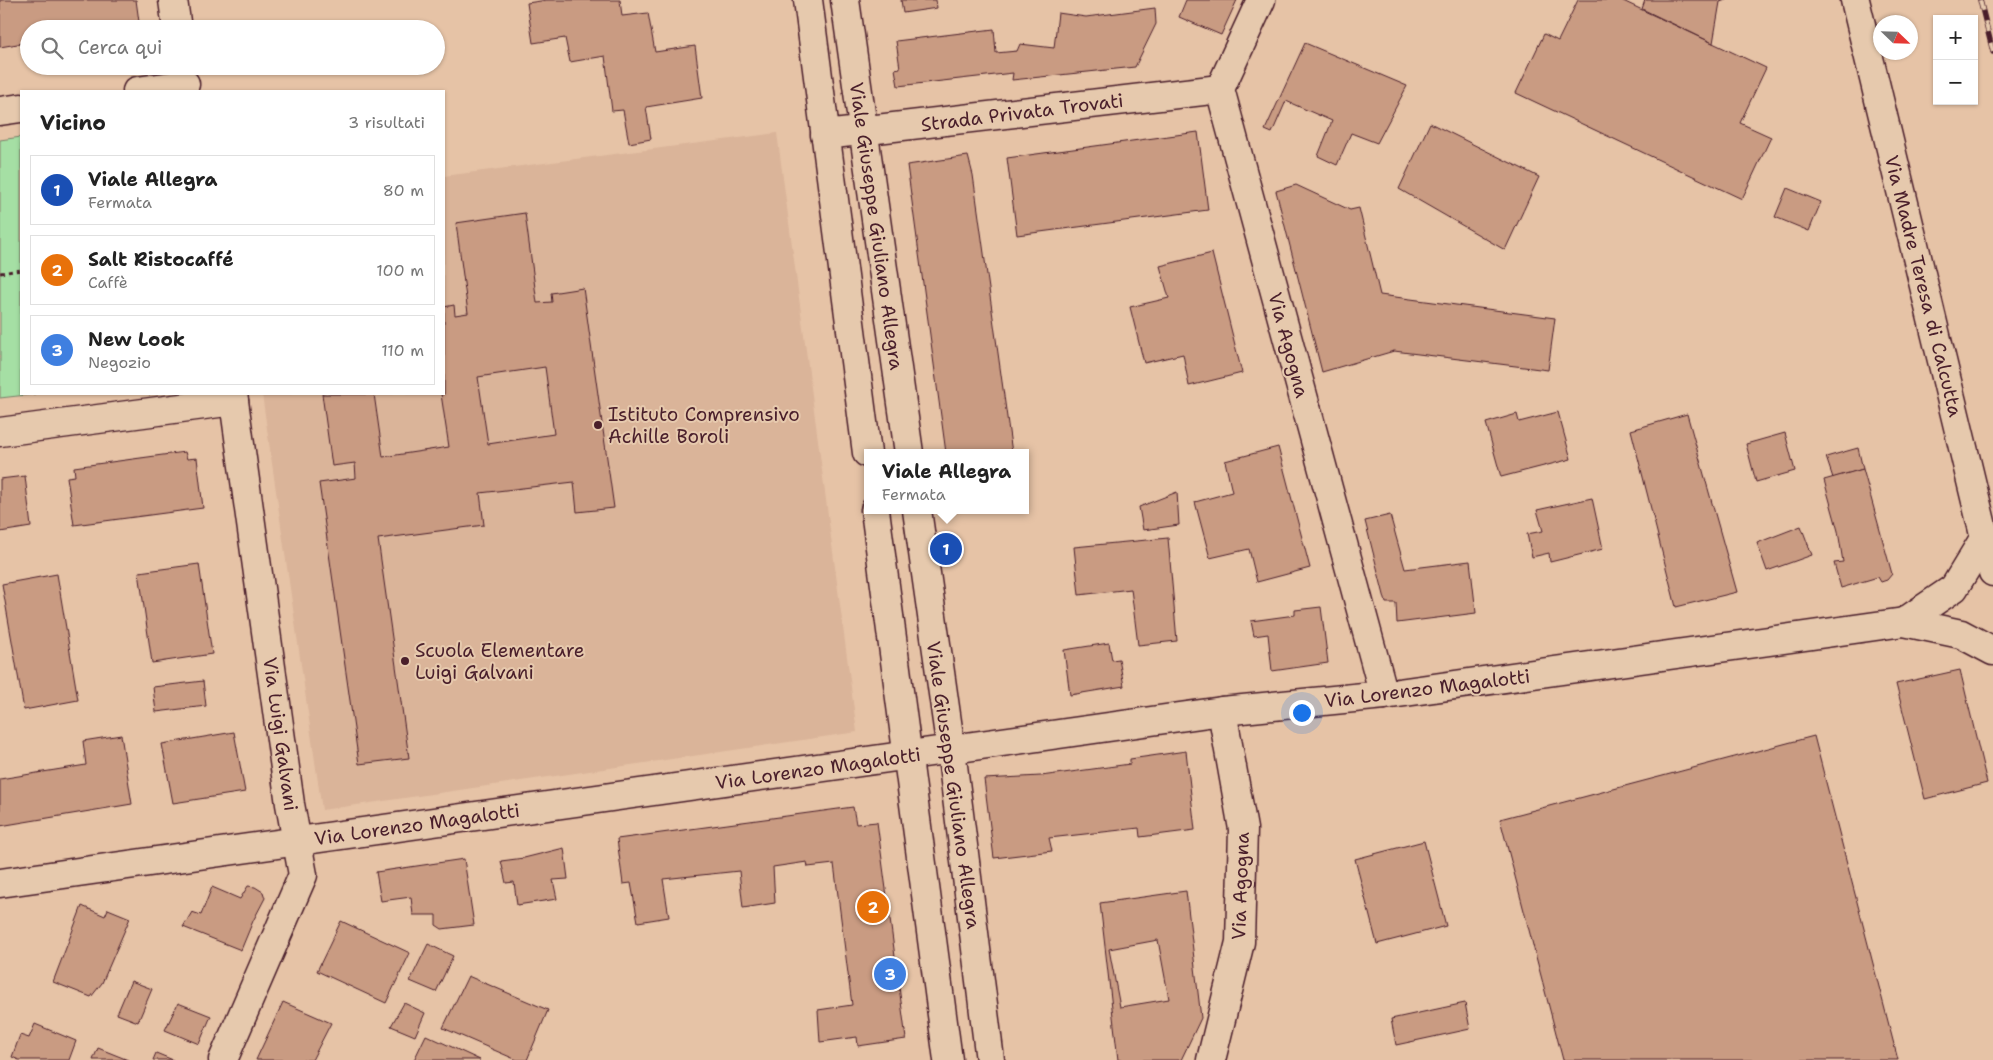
<!DOCTYPE html>
<html lang="it">
<head>
<meta charset="utf-8">
<style>
	:root { --surface:#fff; --page:#f2f2f2; --text:#222; --muted:#767676; --line:#e0e0e0; --accent:#ea580c }
	body { margin:0; font-family:"Shantell Sans",sans-serif; background:var(--page); color:var(--text) }
	.controls { position:absolute; right:15px; top:15px; display:grid; overflow:hidden; border-radius:0px; box-shadow:0 1px 4px #0004 }
	.controls button { width:45px; height:45px; display:grid; place-items:center; padding:0; border:0; border-bottom:1px solid var(--line); background:var(--surface); color:var(--text); font:25px sans-serif }
	.compass { position:absolute; left:1873px; top:15px; width:45px; height:45px; border-radius:50%; background:var(--surface); box-shadow:0 1px 4px #0004; rotate:113deg }
	.you { position:absolute; left:1301px; top:712px; width:18px; height:18px; margin:-12px; border:4px solid #fff; border-radius:50%; background:#1a73e8; box-shadow:0 0 0 8px #1a73e833 }
	.badge { display:grid; place-items:center; width:32px; height:32px; border-radius:50%; background:var(--accent); color:#fff; font-size:16px; font-weight:700 }
	.pin { position:absolute; translate:-50% -50%; border:2px solid #fff; box-shadow:0 1px 5px #0006 }
	.popup { position:absolute; left:864px; top:449px; width:165px; height:65px; box-sizing:border-box; display:grid; place-content:center; border-radius:0px; background:var(--surface); filter:drop-shadow(0 1px 4px #0005); font-size:16px; white-space:nowrap; color:var(--muted) }
	.popup b { font-size:19px; color:var(--text) }
	.popup::after { content:''; position:absolute; left:50%; top:100%; margin-left:-10px; border:10px solid transparent; border-top-color:var(--surface) }
	.list { margin:0; padding:0; list-style:none }
	h2 { display:flex; justify-content:space-between; align-items:center; height:65px; margin:0; padding:0 20px; font-size:21px }
	h2 small { font-size:16px; font-weight:400; color:var(--muted) }
	.list li { display:grid; grid-template-columns:32px 1fr auto; gap:15px; align-items:center; box-sizing:border-box; height:70px; margin:0 10px 10px; padding:0 10px; border:1px solid var(--line); border-radius:0px }
	.list b { display:block; font-size:19px; white-space:nowrap }
	.list p { margin:0; font-size:16px; white-space:nowrap; color:var(--muted) }
	.list em { font-size:16px; font-style:normal; color:var(--muted) }
	.icon { flex:none; width:28px; height:28px; fill:none; stroke:currentColor; stroke-width:2; stroke-linecap:round; stroke-linejoin:round }
	.map { position:relative; flex:none; width:1993px; height:1060px; overflow:hidden }
	.search { position:absolute; background:var(--surface); box-shadow:0 1px 4px #0004; left:20px; top:20px; width:425px; height:55px; display:flex; align-items:center; gap:12px; box-sizing:border-box; padding:0 18px; border-radius:28px; color:var(--muted); font-size:19px }
	.panel { position:absolute; background:var(--surface); box-shadow:0 1px 4px #0004; left:20px; top:90px; width:425px; height:305px; border-radius:0px }
	.map>svg:first-child { display:block }
	.built { fill:#dab499 }
	.green { fill:#a5dfa4; stroke:#787f68 }
	.building { fill:#c99b82; stroke:#4a1f2b; fill-rule:evenodd }
	.lines { fill:none; stroke-linecap:round; stroke-linejoin:round }
	.street-casing { stroke:#4a1f2b; stroke-width:31 }
	.secondary-casing { stroke:#4a1f2b; stroke-width:31 }
	.path { stroke:#4a1f2b; stroke-width:3; stroke-dasharray:4 4; stroke-linecap:butt }
	.street { stroke:#e6c9ad; stroke-width:28 }
	.secondary { stroke:#e6c9ad; stroke-width:28 }
	.rail-casing { stroke:#4a1f2b; stroke-width:5.5 }
	.rail { stroke:#e6c9ad; stroke-width:4; stroke-dasharray:11; stroke-linecap:butt }
	.poi-dot { fill:#4a1f2b; stroke:#e6c9ad; stroke-width:2 }
	.labels { text-anchor:middle; stroke-width:4; stroke-linejoin:round; paint-order:stroke }
	.street-label { font-size:19px; fill:#4a1f2b; stroke:#e6c9ad }
	.poi-label { font-size:19px; fill:#4a1f2b; stroke:#e6c9ad; text-anchor:start }
</style>
</head>
<body>
<div class="map">
<svg width="1993" height="1060" viewBox="0 0 1993 1060">
	<rect width="100%" height="100%" fill="#e6c3a6"/>
	<filter id="ink" filterUnits="userSpaceOnUse"><feTurbulence type="fractalNoise" baseFrequency=".02" numOctaves="2"/><feDisplacementMap in="SourceGraphic" scale="10" xChannelSelector="R" yChannelSelector="G"/><feConvolveMatrix kernelMatrix="1 2 1 2 8 2 1 2 1" color-interpolation-filters="sRGB"/></filter>
	<g filter="url(#ink)">
		<path class="built" d="M777 133 857 732 322 810 262 394H444V176Z"/>
		<path class="green" d="M21 137V394H35L0 398V140Z"/>
		<g class="building">
			<path d="M0 0H136L140 29H29V42L0 47Z"/>
			<path d="M547 0H620L622 16 648 13 655 52 695 46 702 98 646 107 651 139 629 143 623 110 612 111 605 56 570 62 565 38 533 43 527 3Z"/>
			<path d="M901 0H936L937 8 903 13Z"/>
			<path d="M1186 0H1237L1221 35 1179 17Z"/>
			<path d="M1578 0H1621L1766 68 1740 123 1771 137 1742 199 1516 93 1544 34 1558 41Z"/>
			<path d="M1645 0H1726L1720 2 1713 43 1642 9Z"/>
			<path d="M1155 8 1156 24 1135 67 1012 80 1013 73 898 86 895 69 900 68 896 41 994 29 996 53 1017 51 1020 44 1054 48 1058 13 1086 17Z"/>
			<path d="M1305 43 1407 86 1377 143 1351 133 1337 165 1318 156 1332 121 1286 101 1272 133 1265 130Z"/>
			<path d="M1430 123 1539 177 1505 250 1399 189Z"/>
			<path d="M1198 132 1208 210 1017 235 1007 158Z"/>
			<path d="M968 156 973 175 1012 453H946L907 165Z"/>
			<path d="M1296 185 1350 210 1359 208 1380 295 1555 318 1548 370 1394 351 1322 372 1276 191Z"/>
			<path d="M1787 188 1821 202 1809 231 1775 217Z"/>
			<path d="M525 213 537 303 552 302 551 293 583 288 614 508 577 512 574 482 480 493 484 525 378 539 409 758 359 764 319 483 356 478 355 463 332 466 322 394H374L383 457 449 447 441 394H444V307L454 305 455 315 468 313 456 223ZM545 367 554 434 488 444 478 377Z"/>
			<path d="M1212 253 1242 373 1189 386 1183 354 1144 363 1130 307 1169 298 1160 266Z"/>
			<path d="M1558 412 1571 459 1501 477 1486 423 1517 414 1519 422Z"/>
			<path d="M1687 414 1737 592 1676 607 1631 430Z"/>
			<path d="M1785 433 1795 471 1756 482 1746 444Z"/>
			<path d="M1278 447 1310 568 1257 582 1249 549 1210 558 1195 502 1232 492 1225 461Z"/>
			<path d="M1858 448 1863 469 1833 478 1826 457Z"/>
			<path d="M185 452 187 459 197 458 203 508 74 525 67 477 75 476 74 467Z"/>
			<path d="M1863 469 1892 574 1887 580 1881 582 1878 577 1841 588 1834 563 1843 562 1838 531 1824 480Z"/>
			<path d="M25 476 31 527 0 532V479Z"/>
			<path d="M1177 492 1179 525 1143 530 1139 507Z"/>
			<path d="M1592 498 1603 549 1550 562 1549 553 1532 557 1527 534 1543 531 1537 510Z"/>
			<path d="M1390 515 1405 569 1470 561 1476 613 1397 623 1396 603H1386L1365 521Z"/>
			<path d="M1801 526 1812 555 1767 571 1757 543Z"/>
			<path d="M1168 538 1177 641 1138 645 1131 589 1079 595 1074 547Z"/>
			<path d="M199 564 212 654 152 663 139 572Z"/>
			<path d="M57 574 78 700 24 710 2 584Z"/>
			<path d="M1321 607 1328 663 1272 671 1268 634 1254 636 1251 621 1295 615V610Z"/>
			<path d="M1109 643 1112 660 1119 659 1124 686 1070 695 1064 650Z"/>
			<path d="M1960 670 1987 783 1925 799 1896 684Z"/>
			<path d="M203 681 206 706 156 712 153 687Z"/>
			<path d="M234 732 245 792 173 803 162 744Z"/>
			<path d="M121 735 132 804 0 826V779L86 765 83 741Z"/>
			<path d="M1814 736 1898 1060H1563L1500 819Z"/>
			<path d="M1186 751 1195 830 1140 837 1139 828 1049 838 1052 851 994 858 984 779 1041 776 1130 764V759Z"/>
			<path d="M853 807 856 824 877 822 906 1039 858 1046 857 1037 820 1042 818 1010 852 1005 834 864 808 867 807 862 773 867 775 903 743 908 739 871 663 879 669 917 638 922 631 883 623 884 617 839Z"/>
			<path d="M1424 841 1446 926 1377 944 1355 859Z"/>
			<path d="M564 848 568 879 553 880 557 899 517 905 514 882 506 883 501 861 524 858Z"/>
			<path d="M464 859 474 925 442 929 436 925V915H413L411 897 381 901 376 872Z"/>
			<path d="M248 886 255 887 263 892 265 898 253 921 241 950 183 927 192 912 201 915 212 887 240 899Z"/>
			<path d="M1186 891 1201 1018 1181 1060H1118L1100 903ZM1158 940 1169 999 1120 1007 1109 949Z"/>
			<path d="M82 906 105 916 108 909 130 918 102 983 91 997 53 982Z"/>
			<path d="M341 921 410 953 386 1003 317 971Z"/>
			<path d="M428 944 453 956 436 992 410 981Z"/>
			<path d="M468 976 548 1010 527 1060H517L443 1028Z"/>
			<path d="M131 981 152 989 138 1022 117 1014Z"/>
			<path d="M283 1002 331 1023 312 1060H256Z"/>
			<path d="M178 1003 211 1016 199 1044 165 1030Z"/>
			<path d="M404 1003 425 1013 415 1036 391 1026Z"/>
			<path d="M1465 1003 1470 1029 1396 1045 1391 1019Z"/>
			<path d="M35 1024 76 1041 69 1060H19L12 1057 20 1035 29 1038Z"/>
			<path d="M426 1035 480 1060H414Z"/>
			<path d="M98 1048 128 1060H93Z"/>
			<path d="M156 1053 173 1060H153Z"/>
		</g>
		<g class="lines">
			<defs>
				<g id="street">
					<path d="M173 0 177 29"/>
					<path d="M1261 0 1220 89 1384 695"/>
					<path d="M1855 0 1993 572"/>
					<path d="M137 91 185 84"/>
					<path d="M0 111 21 108"/>
					<path d="M825 135 1220 89"/>
					<path d="M0 432 234 401"/>
					<path d="M1904 622 1954 588 1985 537"/>
					<path d="M0 883 1222 711 1384 695 1904 622 1961 634 1993 651"/>
					<path d="M223 1060 303 875 290 804 233 394"/>
					<path d="M1211 1060 1240 942 1243 829 1222 711"/>
				</g>
				<g id="secondary">
					<path d="M808 0 867 453"/>
					<path d="M845 0 909 453"/>
					<path d="M875 510 948 1060"/>
					<path d="M917 510 951 750 990 1060"/>
				</g>
			</defs>
			<use href="#street" class="street-casing"/>
			<use href="#secondary" class="secondary-casing"/>
			<path class="path" d="M0 273 21 270"/>
			<use href="#street" class="street"/>
			<use href="#secondary" class="secondary"/>
			<defs>
				<path id="rail" d="M1980 0 1993 52"/>
			</defs>
			<use href="#rail" class="rail-casing"/>
			<use href="#rail" class="rail"/>
		</g>
	</g>
	<g class="poi-dot">
		<circle cx="598" cy="425" r="5"/>
		<circle cx="405" cy="661" r="5"/>
	</g>
	<g class="labels">
		<g class="street-label">
			<text transform="translate(1022 112) rotate(-7)" y="7">Strada Privata Trovati</text>
			<text transform="translate(877 226) rotate(82)" y="7">Viale Giuseppe Giuliano Allegra</text>
			<text transform="translate(1924 286) rotate(76)" y="7">Via Madre Teresa di Calcutta</text>
			<text transform="translate(1289 345) rotate(75)" y="7">Via Agogna</text>
			<text transform="translate(1427 688) rotate(-7)" y="7">Via Lorenzo Magalotti</text>
			<text transform="translate(281 734) rotate(82)" y="7">Via Luigi Galvani</text>
			<text transform="translate(818 768) rotate(-8)" y="7">Via Lorenzo Magalotti</text>
			<text transform="translate(954 785) rotate(82)" y="7">Viale Giuseppe Giuliano Allegra</text>
			<text transform="translate(417 824) rotate(-8)" y="7">Via Lorenzo Magalotti</text>
			<text transform="translate(1240 886) rotate(-88)" y="7">Via Agogna</text>
		</g>
		<g class="poi-label">
			<text x="608" y="421">Istituto Comprensivo<tspan x="608" dy="22">Achille Boroli</tspan></text>
			<text x="415" y="657">Scuola Elementare<tspan x="415" dy="22">Luigi Galvani</tspan></text>
		</g>
	</g>
</svg>
<div class="controls">
<button>+</button>
<button>−</button>
</div>
<svg class="compass" viewBox="-18 -18 36 36"><path d="M0-13l5 13h-10z" fill="#e53935"/><path d="M0 13l5-13h-10z" fill="#767676"/></svg>
<div class="you"></div>
<div class="pin badge" style="left:946px;top:549px;background:#1a4fb4">1</div>
<div class="popup"><b>Viale Allegra</b>Fermata</div>
<div class="pin badge" style="left:873px;top:907px;background:#e8710a">2</div>
<div class="pin badge" style="left:890px;top:974px;background:#3f7fe0">3</div>
<div class="search"><svg class="icon" aria-label="search" viewBox="0 0 24 24"><circle cx="10" cy="10" r="6"/><path d="M15 15l6 6"/></svg>Cerca qui</div>
<section class="panel">
<h2>Vicino<small>3 risultati</small></h2>
<ul class="list">
<li><span class="badge" style="background:#1a4fb4">1</span><div><b>Viale Allegra</b><p>Fermata</p></div><em>80 m</em></li>
<li><span class="badge" style="background:#e8710a">2</span><div><b>Salt Ristocaffé</b><p>Caffè</p></div><em>100 m</em></li>
<li><span class="badge" style="background:#3f7fe0">3</span><div><b>New Look</b><p>Negozio</p></div><em>110 m</em></li>
</ul>
</section>
</div>
</body>
</html>
